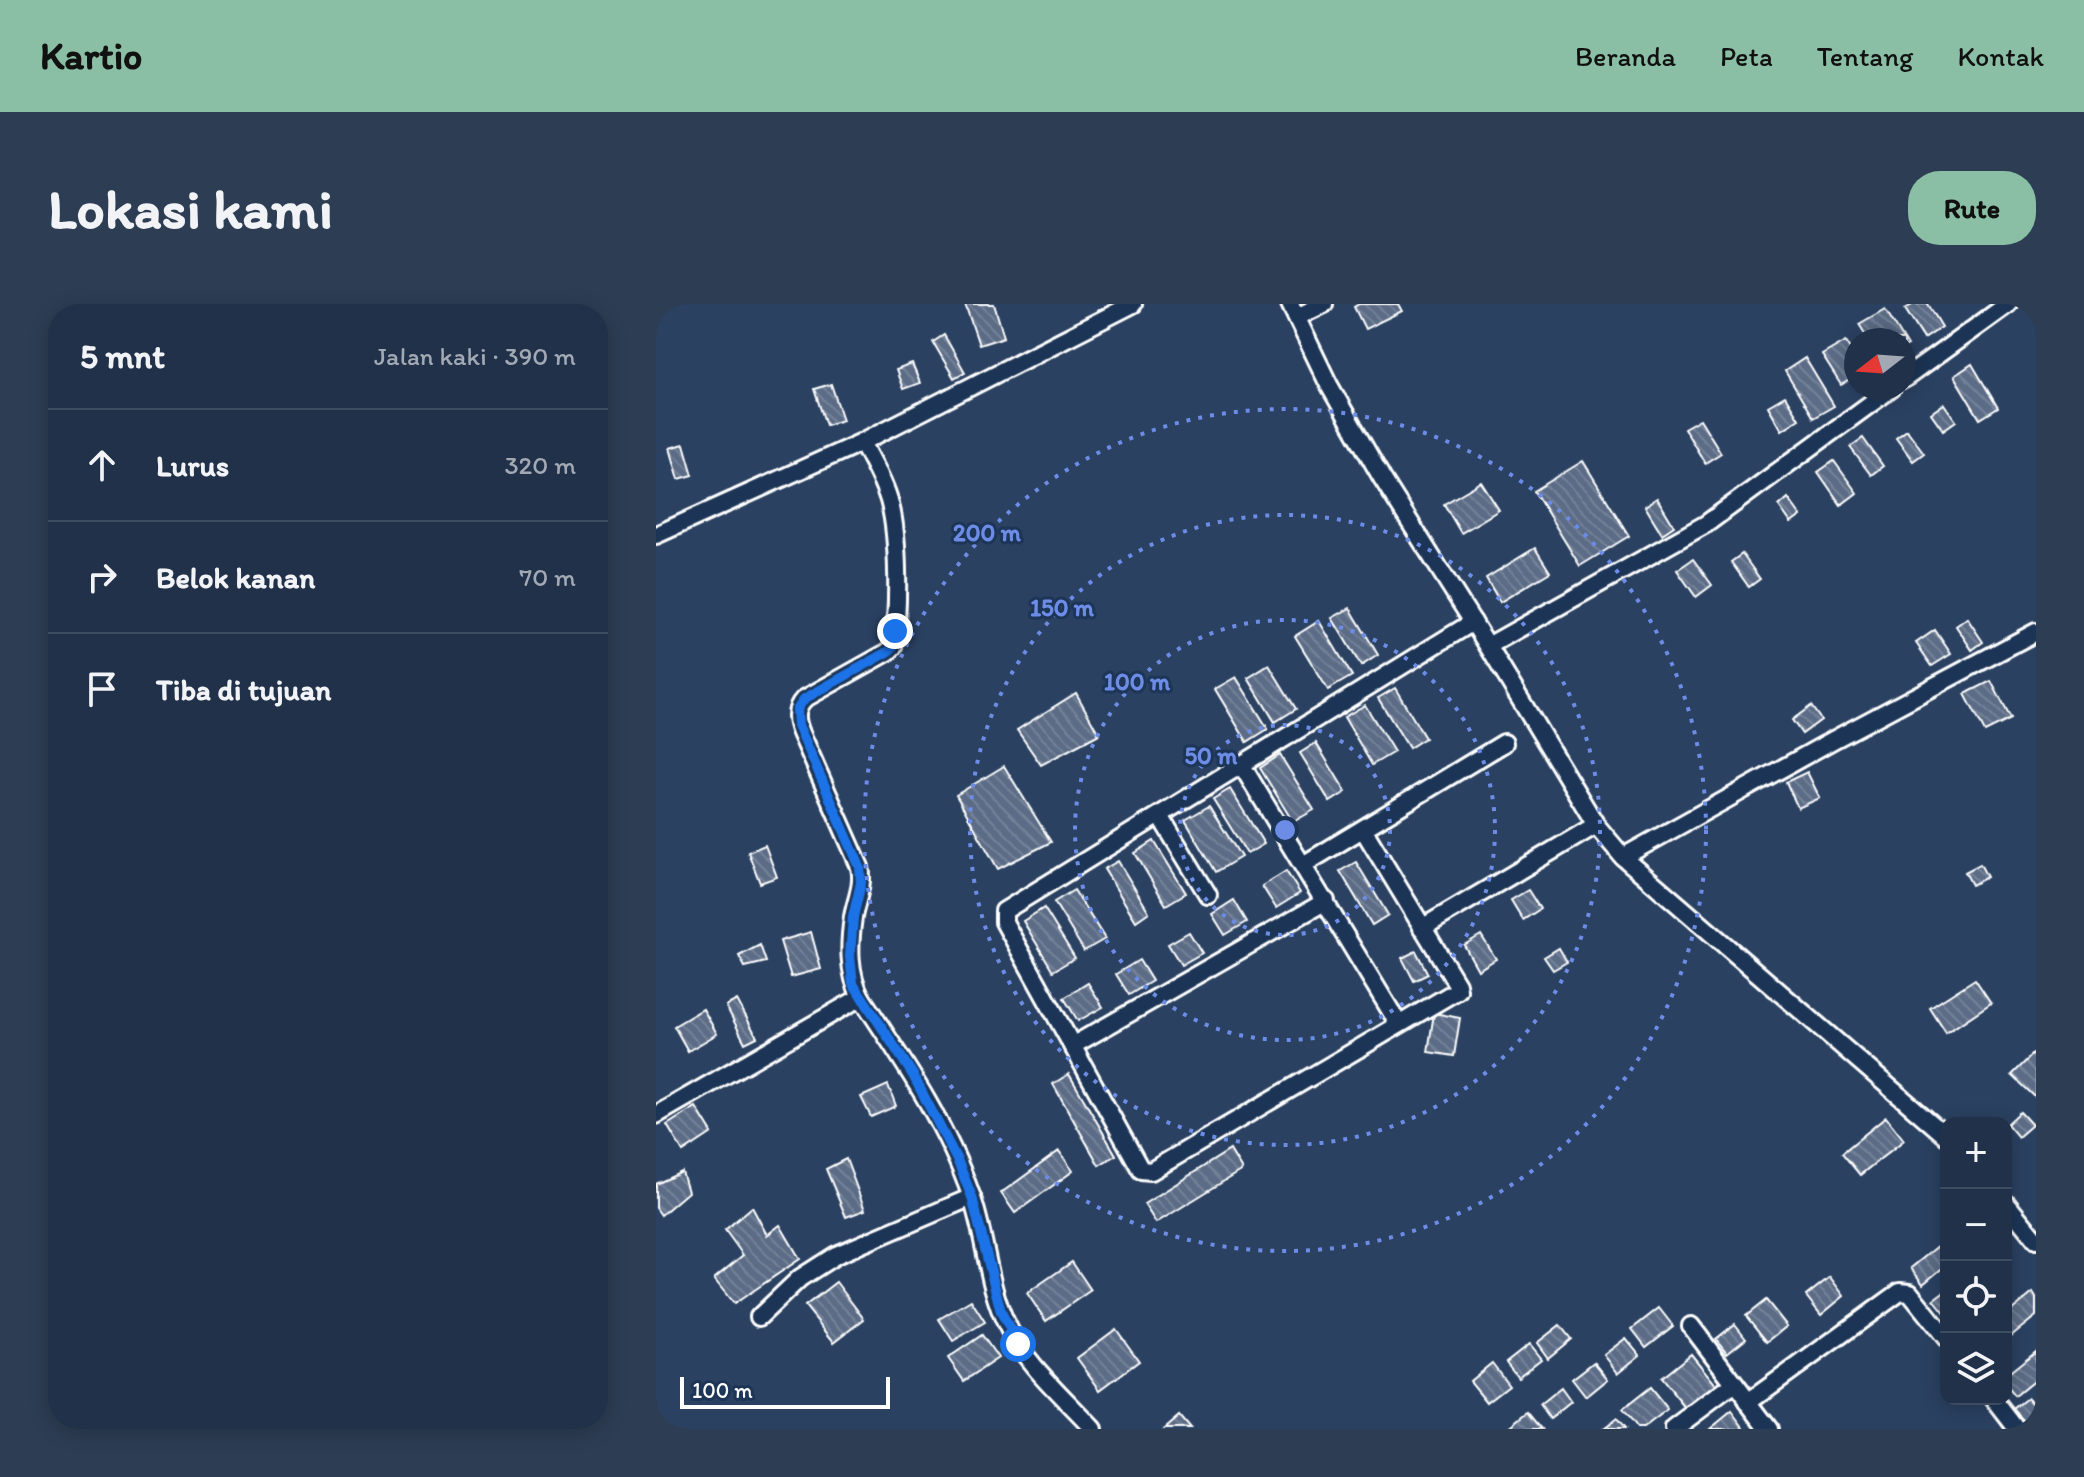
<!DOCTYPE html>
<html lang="id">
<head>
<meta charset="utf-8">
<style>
	:root { --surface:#203149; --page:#2d3d53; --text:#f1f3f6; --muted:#a2a9b4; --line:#3d4c61; --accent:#8abfa5 }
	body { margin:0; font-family:Itim,sans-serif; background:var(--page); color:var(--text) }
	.controls { position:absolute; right:24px; bottom:24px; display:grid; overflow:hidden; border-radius:16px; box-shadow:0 4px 20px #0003 }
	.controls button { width:72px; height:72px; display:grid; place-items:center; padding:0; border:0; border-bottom:2px solid var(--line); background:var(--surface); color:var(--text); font:40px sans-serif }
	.compass { position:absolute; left:1188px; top:24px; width:72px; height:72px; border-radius:50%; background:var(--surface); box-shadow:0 4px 20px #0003; rotate:253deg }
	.scale { position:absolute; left:24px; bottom:20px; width:210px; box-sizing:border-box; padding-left:8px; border:4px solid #fff; border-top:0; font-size:22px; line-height:28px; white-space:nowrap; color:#fff; -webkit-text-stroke:6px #1d3557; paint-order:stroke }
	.stop { position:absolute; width:24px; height:24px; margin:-18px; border:6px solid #1a73e8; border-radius:50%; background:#fff }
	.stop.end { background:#1a73e8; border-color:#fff; box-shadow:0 2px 8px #0008 }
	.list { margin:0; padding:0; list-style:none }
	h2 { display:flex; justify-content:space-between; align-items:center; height:104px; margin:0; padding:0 32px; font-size:34px }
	h2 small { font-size:26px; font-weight:400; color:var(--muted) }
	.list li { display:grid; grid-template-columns:52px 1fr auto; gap:24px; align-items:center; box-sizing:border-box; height:112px; padding:0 32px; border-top:2px solid var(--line) }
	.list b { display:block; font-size:30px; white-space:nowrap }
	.list em { font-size:26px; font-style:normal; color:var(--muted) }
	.icon { flex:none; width:44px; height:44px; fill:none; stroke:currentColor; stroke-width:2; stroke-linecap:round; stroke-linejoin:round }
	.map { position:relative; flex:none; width:1380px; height:1125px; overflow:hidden; border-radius:32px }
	header { display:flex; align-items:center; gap:48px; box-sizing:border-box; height:112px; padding:0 40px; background:var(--accent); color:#111 }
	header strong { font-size:38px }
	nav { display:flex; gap:44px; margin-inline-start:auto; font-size:28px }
	.intro { display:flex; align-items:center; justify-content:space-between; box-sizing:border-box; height:192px; padding:0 48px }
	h1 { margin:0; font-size:56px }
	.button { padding:20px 36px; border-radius:32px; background:var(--accent); color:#111; font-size:28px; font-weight:700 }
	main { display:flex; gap:48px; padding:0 48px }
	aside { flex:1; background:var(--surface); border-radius:32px; box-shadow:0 4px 20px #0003 }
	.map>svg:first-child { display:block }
	.building { fill:url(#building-back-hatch); stroke:#fff; stroke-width:2 }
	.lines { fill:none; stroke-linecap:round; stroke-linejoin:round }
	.street-casing { stroke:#fff; stroke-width:22 }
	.street { stroke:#1d3557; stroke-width:16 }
	.route { stroke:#1a73e8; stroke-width:10 }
	.ring { fill:none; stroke:#6c8ce6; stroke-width:4; stroke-dasharray:4 8 }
	.centre { fill:#6c8ce6; stroke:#1d3557; stroke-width:4 }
	.ring-label { font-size:24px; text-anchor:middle; font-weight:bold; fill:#6c8ce6; stroke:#1d3557; stroke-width:6; stroke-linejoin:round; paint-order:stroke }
</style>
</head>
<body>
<header>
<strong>Kartio</strong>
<nav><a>Beranda</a><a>Peta</a><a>Tentang</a><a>Kontak</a></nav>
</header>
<div class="intro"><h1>Lokasi kami</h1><a class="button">Rute</a></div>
<main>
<aside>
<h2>5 mnt<small>Jalan kaki · 390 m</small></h2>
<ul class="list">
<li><svg class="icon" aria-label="ahead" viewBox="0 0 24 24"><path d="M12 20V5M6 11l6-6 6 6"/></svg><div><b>Lurus</b></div><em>320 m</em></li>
<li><svg class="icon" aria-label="right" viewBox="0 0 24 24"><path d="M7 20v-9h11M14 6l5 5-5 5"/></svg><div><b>Belok kanan</b></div><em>70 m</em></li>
<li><svg class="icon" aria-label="arrive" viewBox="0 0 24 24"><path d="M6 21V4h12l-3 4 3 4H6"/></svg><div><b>Tiba di tujuan</b></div></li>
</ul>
</aside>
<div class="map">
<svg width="1380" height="1125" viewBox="0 0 1380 1125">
	<defs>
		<pattern id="building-back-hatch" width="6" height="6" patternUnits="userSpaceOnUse" patternTransform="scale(2)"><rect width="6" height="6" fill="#5b6c86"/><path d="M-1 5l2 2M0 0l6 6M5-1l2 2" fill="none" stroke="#748298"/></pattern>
	</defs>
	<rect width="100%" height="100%" fill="#2a4161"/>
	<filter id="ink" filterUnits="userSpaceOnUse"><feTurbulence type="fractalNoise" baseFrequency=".0125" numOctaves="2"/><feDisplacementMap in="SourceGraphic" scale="16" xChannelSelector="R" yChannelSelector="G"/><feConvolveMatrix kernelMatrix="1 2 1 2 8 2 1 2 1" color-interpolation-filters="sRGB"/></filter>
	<g filter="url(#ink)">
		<g class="building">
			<path d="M309 0H338L348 33 323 41Z"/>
			<path d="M703 0H742L746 7 709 25 698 3Z"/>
			<path d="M1258 0H1272L1286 23 1268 35 1249 5Z"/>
			<path d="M1229 5 1252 42 1248 44V36H1213L1203 20Z"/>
			<path d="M288 31 309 68 298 74 277 38Z"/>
			<path d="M1190 37 1200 53V72L1185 81 1166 51Z"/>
			<path d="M1149 54 1178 102 1157 114 1129 67Z"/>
			<path d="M256 60 264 79 247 85 240 66Z"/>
			<path d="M1316 60 1342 104 1324 115 1298 72Z"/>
			<path d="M175 80 187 116 170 121 158 85Z"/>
			<path d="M1129 92 1143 115 1126 126 1112 102Z"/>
			<path d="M1288 100 1300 117 1287 126 1275 109Z"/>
			<path d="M1044 115 1065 149 1049 159 1028 124Z"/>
			<path d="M1251 126 1268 149 1257 157 1240 134Z"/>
			<path d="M1207 134 1227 162 1215 171 1194 143Z"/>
			<path d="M28 140 37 171 23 175 14 144Z"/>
			<path d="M927 157 973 232 924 262 878 187Z"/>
			<path d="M1178 157 1201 189 1185 201 1162 168Z"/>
			<path d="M825 178 843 206 805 229 788 200Z"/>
			<path d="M1001 194 1018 222 1006 230 989 202Z"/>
			<path d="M1132 194 1145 212 1135 219 1123 202Z"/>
			<path d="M879 244 894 268 844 298 830 274Z"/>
			<path d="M1086 250 1104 275 1093 283 1075 258Z"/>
			<path d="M1037 255 1056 281 1040 293 1021 266Z"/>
			<path d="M694 304 722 351 705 362 676 314Z"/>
			<path d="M1311 314 1327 338 1316 346 1300 322Z"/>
			<path d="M663 317 696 372 672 386 639 332Z"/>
			<path d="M1279 326 1295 350 1276 362 1260 339Z"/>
			<path d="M613 361 640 405 619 418 592 374Z"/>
			<path d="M580 373 612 425 591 438 559 385Z"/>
			<path d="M1335 377 1355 415 1329 428 1309 390Z"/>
			<path d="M739 384 769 434 753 444 722 394Z"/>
			<path d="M420 389 443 430 385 461 361 426Z"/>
			<path d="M709 401 738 448 716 461 688 413Z"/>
			<path d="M1155 402 1165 416 1146 430 1136 416Z"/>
			<path d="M660 439 690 488 674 498 644 449Z"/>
			<path d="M624 451 658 506 637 518 604 464Z"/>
			<path d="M348 462 395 538 342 565 300 491Z"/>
			<path d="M1151 468 1164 494 1142 504 1130 478Z"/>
			<path d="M574 485 608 540 591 550 557 495Z"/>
			<path d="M553 502 585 553 560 568 529 516Z"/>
			<path d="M498 537 530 589 510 601 479 549Z"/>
			<path d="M109 541 121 573 104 579 92 548Z"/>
			<path d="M462 557 493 608 480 617 448 565Z"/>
			<path d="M700 558 732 611 716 621 684 567Z"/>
			<path d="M1324 560 1331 573 1316 581 1309 568Z"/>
			<path d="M630 567 644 589 620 604 606 582Z"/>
			<path d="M418 586 449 635 428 647 398 598Z"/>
			<path d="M872 586 884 605 867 616 855 596Z"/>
			<path d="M578 596 591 618 569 631 556 610Z"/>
			<path d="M388 604 419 654 397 667 367 617Z"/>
			<path d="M155 628 165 665 135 673 124 637Z"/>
			<path d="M533 628 546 649 525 661 512 640Z"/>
			<path d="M825 631 840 655 822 666 808 641Z"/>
			<path d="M104 641 110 658 89 663 83 652Z"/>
			<path d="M903 644 911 658 897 666 888 653Z"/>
			<path d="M760 647 772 670 758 677 746 654Z"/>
			<path d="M483 656 496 677 473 691 460 670Z"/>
			<path d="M1319 675 1335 699 1290 729 1274 704Z"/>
			<path d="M432 679 447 703 422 717 408 694Z"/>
			<path d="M81 696 101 733 89 739 70 702Z"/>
			<path d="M47 705 61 730 32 747 18 722Z"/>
			<path d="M778 709 804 714 798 752 772 748Z"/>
			<path d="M1377 750 1380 753V794L1356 771Z"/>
			<path d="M413 770 460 851 443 861 397 780Z"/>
			<path d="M232 781 240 802 215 813 205 793Z"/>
			<path d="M40 803 56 829 27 848 11 821Z"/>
			<path d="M1364 808 1376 821 1362 833 1351 820Z"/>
			<path d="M1230 813 1248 836 1204 871 1186 849Z"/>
			<path d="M574 846 586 866 500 919 488 900Z"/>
			<path d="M403 847 417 867 359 909 345 889Z"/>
			<path d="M190 855 209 906 190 913 170 865Z"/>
			<path d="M26 868 32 888 5 911 0 904V880Z"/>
			<path d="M96 903 111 931 124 921 144 955 78 1000 58 975 87 951 69 926Z"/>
			<path d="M1288 937 1290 961 1267 980 1255 964Z"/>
			<path d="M416 958 435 986 390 1017 371 989Z"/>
			<path d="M1174 973 1188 992 1165 1011 1150 992Z"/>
			<path d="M180 978 208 1015 178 1038 149 1002Z"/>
			<path d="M1290 986V1010L1278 995Z"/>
			<path d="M1377 989 1380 994V1012L1350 1036V1011Z"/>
			<path d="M315 996 329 1018 297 1037 283 1015Z"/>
			<path d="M1110 996 1131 1022 1111 1038 1090 1012Z"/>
			<path d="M1003 1004 1017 1022 990 1043 976 1025Z"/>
			<path d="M1079 1020 1090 1034 1071 1049 1060 1035Z"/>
			<path d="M904 1021 915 1035 892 1054 881 1039Z"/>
			<path d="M460 1025 483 1057 444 1086 421 1054Z"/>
			<path d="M326 1031 342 1054 308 1077 292 1054Z"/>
			<path d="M970 1034 984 1051 962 1069 948 1051Z"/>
			<path d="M873 1040 885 1055 862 1073 850 1058Z"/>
			<path d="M1380 1047V1075L1359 1092 1350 1081V1071Z"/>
			<path d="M1035 1050 1061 1082 1031 1106 1005 1074Z"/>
			<path d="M938 1058 952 1075 930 1093 916 1075Z"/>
			<path d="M836 1059 853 1081 831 1098 814 1077Z"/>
			<path d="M905 1084 915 1098 894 1115 884 1101Z"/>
			<path d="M994 1084 1012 1106 987 1125H981L966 1106Z"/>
			<path d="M1372 1094 1380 1103V1122L1376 1125 1358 1105Z"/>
			<path d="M1076 1107 1088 1123 1085 1125H1054Z"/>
			<path d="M872 1108 886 1125H851Z"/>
			<path d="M523 1112 534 1125H508Z"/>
			<path d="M960 1115 968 1125H947Z"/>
		</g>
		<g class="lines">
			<defs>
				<g id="street">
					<path d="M634 0 673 81 726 174 832 342 940 521 967 553 1290 832"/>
					<path d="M641 13 668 0"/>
					<path d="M1248 75 1352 0"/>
					<path d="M0 231 206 138 477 0"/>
					<path d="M832 342 1050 220 1236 84"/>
					<path d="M585 460 742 719"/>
					<path d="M504 512 552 591"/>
					<path d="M707 525 801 680 802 686 495 867 485 866 348 618V607L817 318"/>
					<path d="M967 553 1177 436 1380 328"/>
					<path d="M647 561 848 439"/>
					<path d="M766 624 940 521"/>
					<path d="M205 693C192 668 193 641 197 613 200 596 208 581 204 563L145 429C140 417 138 405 148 395L232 348 237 343C243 307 243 235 234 200 229 179 216 158 206 138"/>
					<path d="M416 742 670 597"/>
					<path d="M0 811 205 693C247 757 290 819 315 891 330 933 331 981 351 1021 369 1060 408 1093 437 1125"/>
					<path d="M1350 899 1380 936"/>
					<path d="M103 1013 144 974 180 951 316 893"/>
					<path d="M1035 1022 1113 1125"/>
					<path d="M1338 1095 1361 1125"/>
					<path d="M1092 1098 1244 988 1254 989 1290 1034"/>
					<path d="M1018 1125 1078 1080"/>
				</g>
			</defs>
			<use href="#street" class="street-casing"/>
			<use href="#street" class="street"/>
		</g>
	</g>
	<g class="lines" filter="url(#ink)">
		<path class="route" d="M239 327 237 343 232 348 148 395 141 405 142 421 204 563 205 579 197 613 194 652 197 679 257 771 302 858 316 893 345 1008 362 1040"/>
	</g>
	<g class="ring">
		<circle cx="629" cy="526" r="105"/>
		<circle cx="629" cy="526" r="210"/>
		<circle cx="629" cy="526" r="315"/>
		<circle cx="629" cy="526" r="421"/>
	</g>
	<circle cx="629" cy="526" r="12" class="centre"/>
	<g class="ring-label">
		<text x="331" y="237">200 m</text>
		<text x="406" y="312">150 m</text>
		<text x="481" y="386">100 m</text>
		<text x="555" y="460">50 m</text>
	</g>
</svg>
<div class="controls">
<button>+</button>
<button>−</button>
<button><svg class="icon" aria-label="locate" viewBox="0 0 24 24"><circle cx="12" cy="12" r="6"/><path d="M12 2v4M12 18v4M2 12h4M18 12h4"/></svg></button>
<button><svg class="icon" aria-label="layers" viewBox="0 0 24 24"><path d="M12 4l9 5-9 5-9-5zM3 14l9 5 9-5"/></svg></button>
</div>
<svg class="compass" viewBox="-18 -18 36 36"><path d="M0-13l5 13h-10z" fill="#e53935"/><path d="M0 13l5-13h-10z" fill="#a2a9b4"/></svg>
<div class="scale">100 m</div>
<div class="stop" style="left:362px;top:1040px"></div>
<div class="stop end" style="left:239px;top:327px"></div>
</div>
</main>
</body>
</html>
